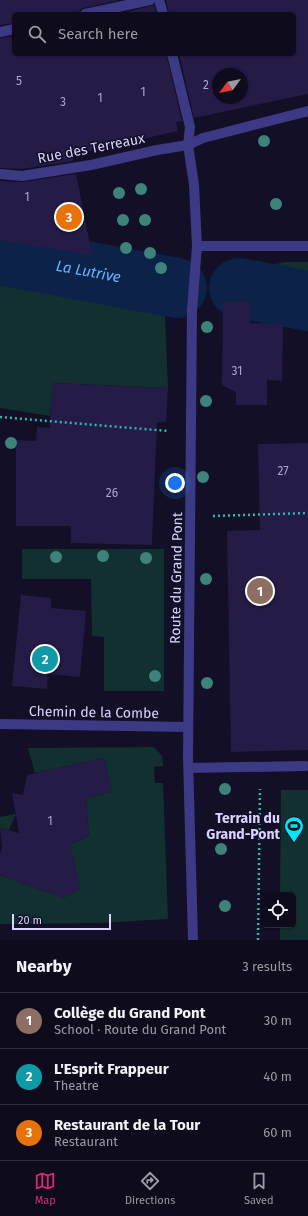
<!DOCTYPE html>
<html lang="en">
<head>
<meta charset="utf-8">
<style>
	:root { --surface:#0e0b1c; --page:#171425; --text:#f1f3f6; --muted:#9b9ba3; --line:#2e2b3b; --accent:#db2777 }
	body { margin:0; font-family:"Fira Sans",sans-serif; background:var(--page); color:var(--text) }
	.controls { position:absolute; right:12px; bottom:12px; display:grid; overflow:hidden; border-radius:6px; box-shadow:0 1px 3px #0004 }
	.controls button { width:36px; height:36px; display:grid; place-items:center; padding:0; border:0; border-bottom:1px solid var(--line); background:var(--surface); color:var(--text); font:20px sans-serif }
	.compass { position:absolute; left:212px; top:68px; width:36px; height:36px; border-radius:50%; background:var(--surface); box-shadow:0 1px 3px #0004; rotate:237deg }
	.scale { position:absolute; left:12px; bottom:10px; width:99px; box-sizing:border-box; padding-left:4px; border:2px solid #d9d4ff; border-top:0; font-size:11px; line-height:14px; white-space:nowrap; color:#d9d4ff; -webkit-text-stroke:3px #130f26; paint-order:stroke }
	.you { position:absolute; left:175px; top:483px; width:14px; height:14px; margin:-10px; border:3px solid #fff; border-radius:50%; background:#1a73e8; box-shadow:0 0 0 6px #1a73e833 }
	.badge { display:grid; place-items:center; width:26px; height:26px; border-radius:50%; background:var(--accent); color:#fff; font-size:13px; font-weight:700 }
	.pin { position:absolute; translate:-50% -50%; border:2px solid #fff; box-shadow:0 1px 4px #0006 }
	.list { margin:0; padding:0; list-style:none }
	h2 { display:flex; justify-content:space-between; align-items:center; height:52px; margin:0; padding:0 16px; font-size:17px }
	h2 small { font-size:13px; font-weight:400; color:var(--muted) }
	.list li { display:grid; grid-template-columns:26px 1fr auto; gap:12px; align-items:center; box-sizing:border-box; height:56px; padding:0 16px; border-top:1px solid var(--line) }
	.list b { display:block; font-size:15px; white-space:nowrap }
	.list p { margin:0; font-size:13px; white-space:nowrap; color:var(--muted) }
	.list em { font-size:13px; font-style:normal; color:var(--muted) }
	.icon { flex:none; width:22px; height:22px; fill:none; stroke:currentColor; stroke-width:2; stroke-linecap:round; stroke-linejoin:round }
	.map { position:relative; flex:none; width:308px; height:940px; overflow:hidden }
	.search { position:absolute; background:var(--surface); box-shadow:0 1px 3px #0004; left:12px; right:12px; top:12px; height:44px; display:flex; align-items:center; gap:10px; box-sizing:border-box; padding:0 14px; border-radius:6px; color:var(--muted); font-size:15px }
	.sheet { height:220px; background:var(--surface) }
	nav { display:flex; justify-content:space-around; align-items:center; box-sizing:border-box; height:56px; border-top:1px solid var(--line); background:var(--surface); font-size:11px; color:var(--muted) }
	nav a { display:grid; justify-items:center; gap:2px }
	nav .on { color:var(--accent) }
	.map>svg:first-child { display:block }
	.green { fill:#12302f }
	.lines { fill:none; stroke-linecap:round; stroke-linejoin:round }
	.river { stroke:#0c2248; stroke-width:60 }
	.building { fill:#241b47; fill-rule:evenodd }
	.path { stroke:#2fb8b0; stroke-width:2.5; stroke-dasharray:2 3; stroke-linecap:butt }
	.minor { stroke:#3d3a85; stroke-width:10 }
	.tree { fill:#3d827b }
	.labels { text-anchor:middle; stroke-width:3; stroke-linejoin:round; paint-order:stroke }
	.number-label { font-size:12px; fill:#aca6d1 }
	.street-label { font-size:14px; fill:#d9d4ff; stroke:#130f26 }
	.poi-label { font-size:14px; font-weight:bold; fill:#d9d4ff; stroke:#130f26; text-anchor:end }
	.water-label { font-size:15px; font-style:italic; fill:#62b6ff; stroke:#130f26 }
</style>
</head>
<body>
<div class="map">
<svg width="308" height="940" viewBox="0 0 308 940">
	<rect width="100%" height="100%" fill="#130f26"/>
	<g class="green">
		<path d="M285 262H308V288L252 276 267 266Z"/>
		<path d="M0 266 164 294 168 388 53 383 50 416 0 408Z"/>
		<path d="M22 549H164V691H104V637L92 636 91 579H22Z"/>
		<path d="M154 747 162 756 163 766 154 767 155 783H163L168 919 99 923 0 924V875L63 898 80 889 70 844 89 836 86 798 112 792 104 758 35 773 28 748Z"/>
		<path d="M281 790H308V940H280V925H293V895H280Z"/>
		<path d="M16 814 9 830 0 828V817Z"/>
	</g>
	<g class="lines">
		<g class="river">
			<path id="s1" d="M0 255 177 288"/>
			<path d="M239 288 308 301"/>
		</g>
	</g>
	<g class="building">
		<path d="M0 0H119L84 8 80 9 79 14H14V23L0 25Z"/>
		<path d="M166 0H308V94L194 118 179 54H294V14H169ZM218 74H242V98H218Z"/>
		<path d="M154 5 156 14H116L151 6Z"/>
		<path d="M14 36V54H166L182 121 176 122 178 131 72 155 73 161 22 169 0 168V38Z"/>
		<path d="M76 174 92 255 0 240V181L23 182Z"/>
		<path d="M223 302H250V323L283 324 282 381 267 380V405H236V392L222 385Z"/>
		<path d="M52 383 168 388 166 422H157L152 545 71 543V526H16V440L36 441 37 427 50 428Z"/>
		<path d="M308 443V750L231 752 227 531 260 530 258 444Z"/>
		<path d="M21 595 51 598V608L86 611 80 677 48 674 47 689 12 686Z"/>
		<path d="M104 758 112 792 86 798 89 836 70 844 80 889 63 898 0 875V854L2 848 0 828 19 833 12 793 23 795 27 775Z"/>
	</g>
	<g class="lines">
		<g class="path">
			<path d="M0 417 168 431"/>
			<path d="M213 516 308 513"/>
			<path d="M258 940 260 789"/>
		</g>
		<g class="minor">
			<path d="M159 0 163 14"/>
			<path d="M85 14 150 0"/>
			<path d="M0 32 14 29"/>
			<path d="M172 54 190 127 188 145 194 185 197 246 192 310 188 758 193 940"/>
			<path d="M0 174 22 176 91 165 157 150 188 145 203 138 308 111"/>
			<path d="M197 246H308"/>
			<path d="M0 724 188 727"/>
			<path d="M189 768 306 766"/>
		</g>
	</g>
	<g class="tree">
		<circle cx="264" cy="141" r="6"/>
		<circle cx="141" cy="189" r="6"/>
		<circle cx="119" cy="193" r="6"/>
		<circle cx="276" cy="204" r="6"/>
		<circle cx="123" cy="220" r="6"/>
		<circle cx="145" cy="220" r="6"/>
		<circle cx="126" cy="248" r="6"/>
		<circle cx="150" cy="253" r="6"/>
		<circle cx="161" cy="268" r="6"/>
		<circle cx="207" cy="327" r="6"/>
		<circle cx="206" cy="401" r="6"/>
		<circle cx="11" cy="443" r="6"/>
		<circle cx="203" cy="477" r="6"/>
		<circle cx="103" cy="556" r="6"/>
		<circle cx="56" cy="557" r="6"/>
		<circle cx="146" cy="558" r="6"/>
		<circle cx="206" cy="579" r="6"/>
		<circle cx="155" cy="676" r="6"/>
		<circle cx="207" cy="683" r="6"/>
		<circle cx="225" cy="789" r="6"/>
		<circle cx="221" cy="849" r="6"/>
		<circle cx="225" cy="906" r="6"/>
	</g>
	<defs>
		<symbol id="stadium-pin" viewBox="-11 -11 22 30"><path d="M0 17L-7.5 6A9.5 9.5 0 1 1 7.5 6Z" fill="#00e5ff" stroke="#130f26"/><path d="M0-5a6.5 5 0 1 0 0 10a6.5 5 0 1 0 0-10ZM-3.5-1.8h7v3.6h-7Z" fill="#111"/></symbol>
	</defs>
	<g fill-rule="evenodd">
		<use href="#stadium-pin" x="283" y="815" width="22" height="30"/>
	</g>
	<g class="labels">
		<g class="number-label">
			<text x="19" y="85">5</text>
			<text x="206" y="89">2</text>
			<text x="143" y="96">1</text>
			<text x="100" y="102">1</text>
			<text x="63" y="106">3</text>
			<text x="27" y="201">1</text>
			<text x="237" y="375">31</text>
			<text x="283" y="475">27</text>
			<text x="112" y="497">26</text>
			<text x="50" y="825">1</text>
		</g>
		<g class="street-label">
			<text transform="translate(91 148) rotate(-11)" y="5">Rue des Terreaux</text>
			<text transform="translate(176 578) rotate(-89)" y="5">Route du Grand Pont</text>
			<text transform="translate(94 712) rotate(1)" y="5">Chemin de la Combe</text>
		</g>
		<g class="poi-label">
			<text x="280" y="823">Terrain du<tspan x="280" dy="16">Grand-Pont</tspan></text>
		</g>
		<g class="water-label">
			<text dy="5" stroke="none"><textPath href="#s1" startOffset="90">La Lutrive</textPath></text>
		</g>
	</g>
</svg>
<div class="controls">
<button><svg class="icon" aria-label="locate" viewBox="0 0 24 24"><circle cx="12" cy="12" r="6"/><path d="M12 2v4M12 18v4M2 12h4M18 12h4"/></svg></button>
</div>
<svg class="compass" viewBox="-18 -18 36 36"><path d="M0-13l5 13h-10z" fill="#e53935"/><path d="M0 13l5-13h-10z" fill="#9b9ba3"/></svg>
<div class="scale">20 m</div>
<div class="you"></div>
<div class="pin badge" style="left:260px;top:591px;background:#8d6e63">1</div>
<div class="pin badge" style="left:45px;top:659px;background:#0f9aa8">2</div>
<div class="pin badge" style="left:69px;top:217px;background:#e8710a">3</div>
<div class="search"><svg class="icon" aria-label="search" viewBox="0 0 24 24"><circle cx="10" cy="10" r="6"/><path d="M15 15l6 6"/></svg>Search here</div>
</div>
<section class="sheet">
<h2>Nearby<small>3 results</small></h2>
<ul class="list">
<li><span class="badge" style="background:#8d6e63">1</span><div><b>Collège du Grand Pont</b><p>School · Route du Grand Pont</p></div><em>30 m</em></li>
<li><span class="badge" style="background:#0f9aa8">2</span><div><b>L'Esprit Frappeur</b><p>Theatre</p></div><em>40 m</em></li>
<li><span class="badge" style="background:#e8710a">3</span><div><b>Restaurant de la Tour</b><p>Restaurant</p></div><em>60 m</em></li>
</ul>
</section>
<nav>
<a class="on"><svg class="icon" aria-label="map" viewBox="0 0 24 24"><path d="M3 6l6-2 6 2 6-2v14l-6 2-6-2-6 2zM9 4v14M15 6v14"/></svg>Map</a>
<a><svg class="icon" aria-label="directions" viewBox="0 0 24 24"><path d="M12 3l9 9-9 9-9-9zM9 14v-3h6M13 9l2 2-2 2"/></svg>Directions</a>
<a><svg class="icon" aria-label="saved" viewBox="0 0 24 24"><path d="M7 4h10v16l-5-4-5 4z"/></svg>Saved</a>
</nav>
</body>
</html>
